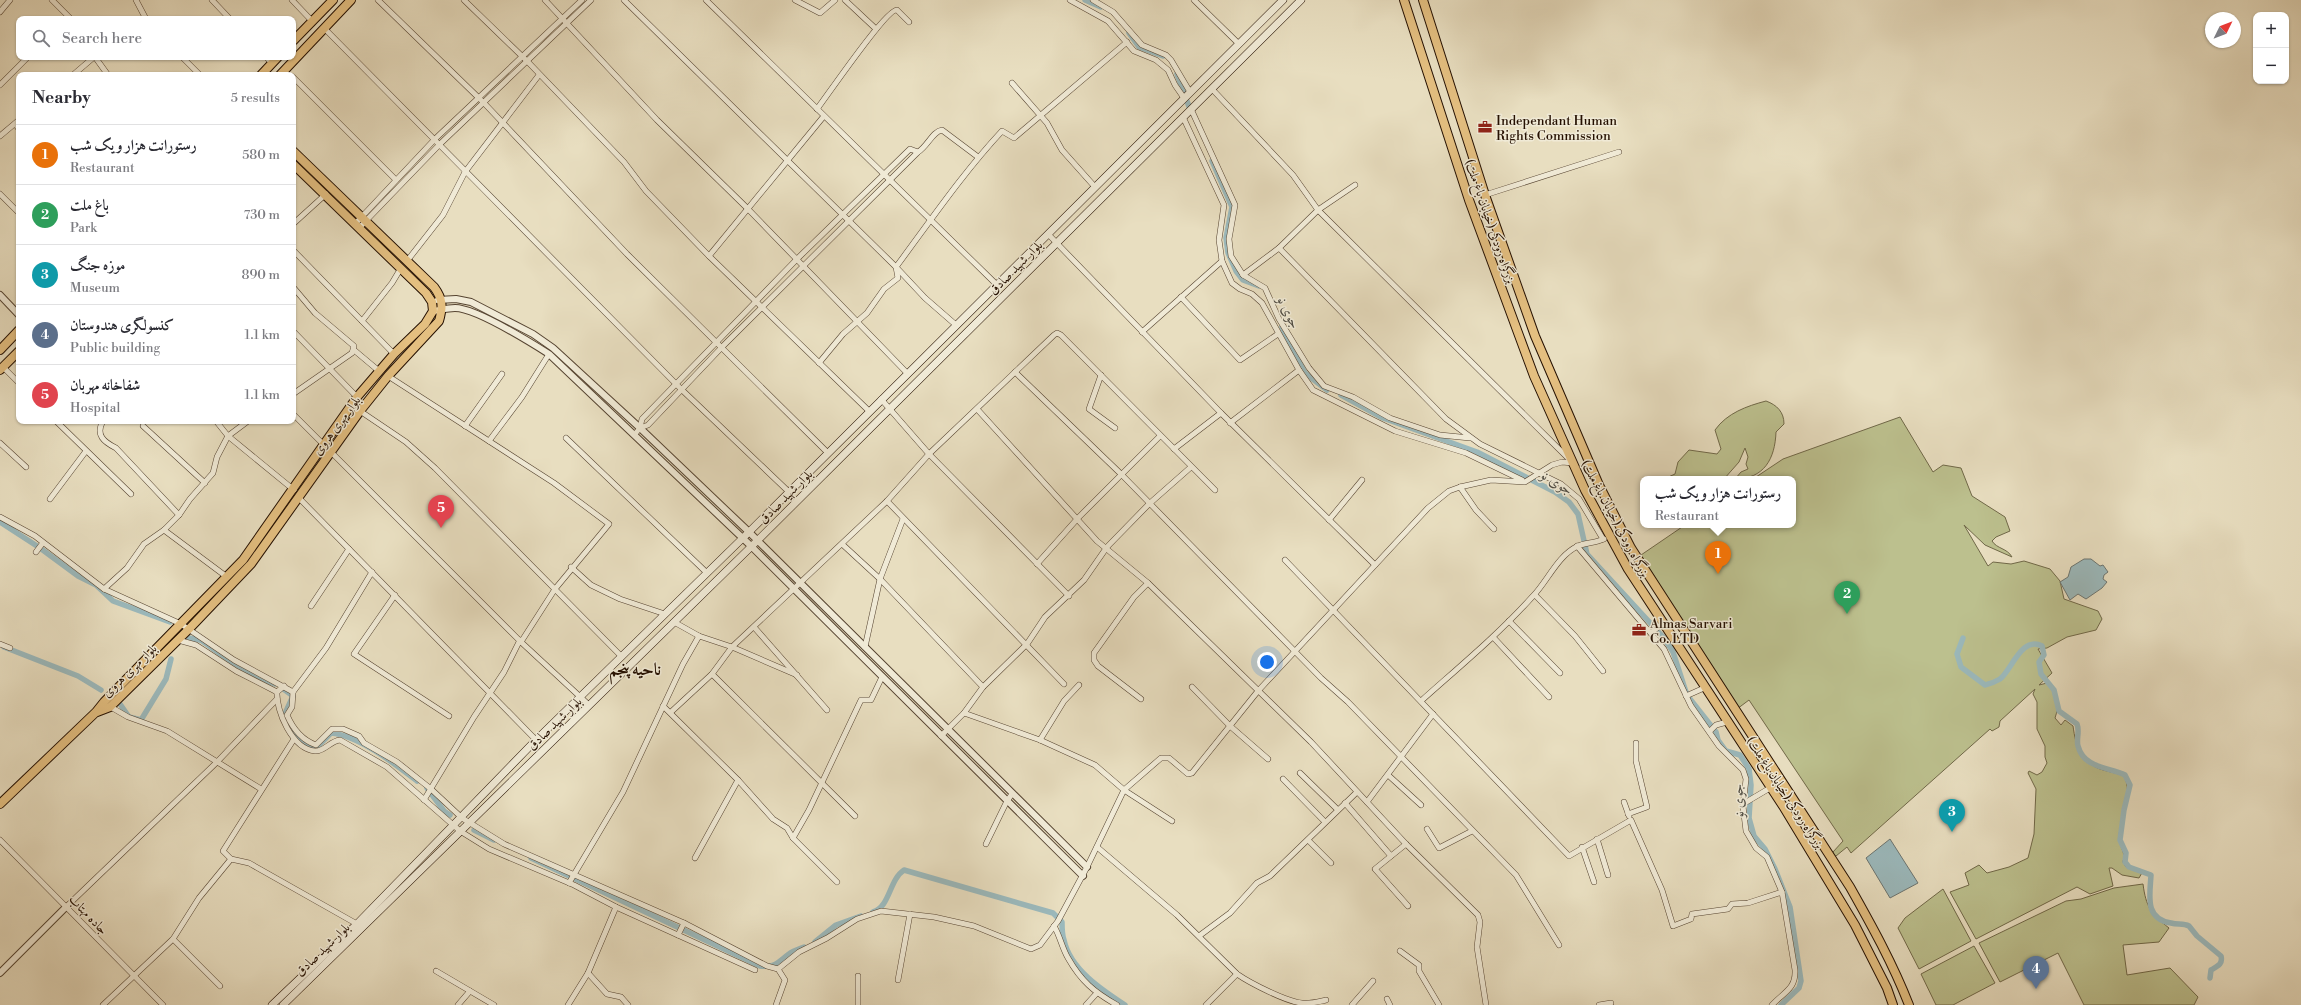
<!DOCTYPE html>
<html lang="en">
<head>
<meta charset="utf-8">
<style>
	:root { --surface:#fff; --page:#f2f2f3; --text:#2b2b33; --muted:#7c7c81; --line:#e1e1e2; --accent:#8f2418 }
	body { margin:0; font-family:"Libre Bodoni",Amiri,serif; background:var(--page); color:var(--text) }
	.controls { position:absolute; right:12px; top:12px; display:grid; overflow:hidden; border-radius:8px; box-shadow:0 1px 3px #0004 }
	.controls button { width:36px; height:36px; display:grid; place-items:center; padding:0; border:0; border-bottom:1px solid var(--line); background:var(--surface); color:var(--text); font:20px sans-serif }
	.compass { position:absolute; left:2205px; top:12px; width:36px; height:36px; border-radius:50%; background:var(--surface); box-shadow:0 1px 3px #0004; rotate:47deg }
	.you { position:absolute; left:1267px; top:662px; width:14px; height:14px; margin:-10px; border:3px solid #fff; border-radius:50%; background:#1a73e8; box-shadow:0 0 0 6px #1a73e833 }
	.badge { display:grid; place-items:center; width:26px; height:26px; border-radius:50%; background:var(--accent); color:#fff; font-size:13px; font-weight:700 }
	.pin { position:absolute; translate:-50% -33px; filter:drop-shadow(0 1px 2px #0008) }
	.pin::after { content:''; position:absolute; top:21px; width:14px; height:12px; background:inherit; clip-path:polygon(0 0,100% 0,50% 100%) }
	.popup { position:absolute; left:1640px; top:476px; width:156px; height:52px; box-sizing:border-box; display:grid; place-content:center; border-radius:8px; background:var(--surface); filter:drop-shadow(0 1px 3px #0005); font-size:13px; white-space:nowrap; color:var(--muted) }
	.popup b { font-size:15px; color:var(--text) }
	.popup::after { content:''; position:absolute; left:50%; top:100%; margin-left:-8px; border:8px solid transparent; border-top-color:var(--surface) }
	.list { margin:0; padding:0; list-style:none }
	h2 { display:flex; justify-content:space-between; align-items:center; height:52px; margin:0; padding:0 16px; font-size:17px }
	h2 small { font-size:13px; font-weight:400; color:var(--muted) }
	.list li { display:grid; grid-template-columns:26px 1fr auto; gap:12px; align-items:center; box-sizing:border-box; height:60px; padding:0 16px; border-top:1px solid var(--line) }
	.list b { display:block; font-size:15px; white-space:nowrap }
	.list p { margin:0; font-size:13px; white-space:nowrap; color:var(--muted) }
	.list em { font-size:13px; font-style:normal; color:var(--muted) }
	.icon { flex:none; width:22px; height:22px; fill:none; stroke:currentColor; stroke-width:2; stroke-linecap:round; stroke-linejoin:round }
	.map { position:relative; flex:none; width:2301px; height:1005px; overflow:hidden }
	.search { position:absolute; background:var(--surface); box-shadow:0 1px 3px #0004; left:16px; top:16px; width:280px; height:44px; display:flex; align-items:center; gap:10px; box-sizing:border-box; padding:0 14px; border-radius:8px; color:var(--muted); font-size:15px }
	.panel { position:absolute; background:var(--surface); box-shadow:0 1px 3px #0004; left:16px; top:72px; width:280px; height:352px; border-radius:8px }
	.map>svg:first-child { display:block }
	.green { fill:#bcc08e; stroke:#706848 }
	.water { fill:#9bb9bc; stroke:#6c7571 }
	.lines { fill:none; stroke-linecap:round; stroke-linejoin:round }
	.canal { stroke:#9bb9bc; stroke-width:5.5 }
	.minor-casing { stroke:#564431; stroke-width:6 }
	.tertiary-casing { stroke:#564431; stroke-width:8 }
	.secondary-casing { stroke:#251001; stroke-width:8 }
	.primary-casing { stroke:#251001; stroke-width:10 }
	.trunk-casing { stroke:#251001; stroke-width:10 }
	.minor { stroke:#f0ead6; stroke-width:5 }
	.tertiary { stroke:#f0ead6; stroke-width:6 }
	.secondary { stroke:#f0ead6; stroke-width:7 }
	.primary { stroke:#e4bf80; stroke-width:8 }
	.trunk { stroke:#e4bf80; stroke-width:8 }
	.labels { text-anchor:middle; stroke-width:3; stroke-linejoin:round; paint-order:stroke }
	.poi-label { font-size:13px; fill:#251001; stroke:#f0ead6; text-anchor:start }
	.street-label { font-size:13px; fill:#251001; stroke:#f0ead6 }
	.water-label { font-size:14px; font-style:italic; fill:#4e4b42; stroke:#f0ead6 }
	.district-label { font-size:17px; font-weight:bold; fill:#251001; stroke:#f0ead6 }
</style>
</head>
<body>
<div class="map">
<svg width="2301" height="1005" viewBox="0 0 2301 1005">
	<rect width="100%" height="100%" fill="#e8dec0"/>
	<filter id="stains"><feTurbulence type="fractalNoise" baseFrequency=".005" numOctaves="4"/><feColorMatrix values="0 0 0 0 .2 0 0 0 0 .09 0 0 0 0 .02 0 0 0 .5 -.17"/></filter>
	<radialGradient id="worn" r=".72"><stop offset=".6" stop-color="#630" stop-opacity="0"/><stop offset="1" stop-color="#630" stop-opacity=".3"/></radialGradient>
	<g class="green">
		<path d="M1766 401C1777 405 1784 412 1784 424L1776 432C1775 459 1764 479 1735 479L1741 472 1748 469 1746 464 1748 457 1745 448 1739 462 1724 479H1664L1675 474 1678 462 1689 450 1717 454 1721 449 1715 430C1727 413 1747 406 1766 401Z"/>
		<path d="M1900 417 1933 472 1943 465 1961 468 1972 496 2005 517 2010 531 1996 537 1992 541C1997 549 2007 548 2012 557L1985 545 1964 525 1988 566 1993 562 2011 564 2024 561 2050 569 2060 581 2064 599 2098 611 2102 619 2096 630 2067 637 2047 648 2038 649 2052 673 2039 685 2047 683C2056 693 2060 705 2055 718L2061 725 2065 720 2073 726C2076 747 2080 763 2103 770 2110 772 2117 773 2124 776 2134 795 2119 817 2119 839 2120 848 2126 852 2123 862L2126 867 2143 871 2139 878 2122 875 2112 868H2109L2113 886 2090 894 2077 887 1976 939 1950 892 1969 885 1965 873 1979 865 1987 873 2009 867 2028 858 2034 834 2036 789 2028 773 2029 771 2037 775 2042 772 2047 763 2045 757V746L2037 729V702L2033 694 2035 689 2000 721 1999 727 1992 731 1990 729 1851 853 1847 847 1836 856 1832 855 1833 852 1843 841 1749 700 1737 709 1641 555 1685 525H1793V479H1753L1783 459Z"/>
		<path d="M2143 884C2146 907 2151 914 2169 928L2159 942 2123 945 2127 975 2170 968 2198 997 2194 1005H2084L2058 953 2000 982 1979 943 2066 901 2081 899 2114 888Z"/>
		<path d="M1943 889 1971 941 1919 969 1898 928 1905 918Z"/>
		<path d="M1974 946 1995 983 1953 1005H1936L1921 974Z"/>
	</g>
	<g class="water">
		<path d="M2084 559H2091L2100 566 2103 565 2108 572 2104 575 2103 579 2107 582 2102 588 2086 599 2078 594 2070 600 2060 582 2068 577 2071 567Z"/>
		<path d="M1890 839 1918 883 1890 898 1866 858Z"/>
	</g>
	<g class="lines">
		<g class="canal">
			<path d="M1085 0 1101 7"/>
			<path d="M1129 33 1139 47 1163 56"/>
			<path d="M1177 74 1191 112"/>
			<path d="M1212 161 1232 207 1226 238 1228 253 1236 271 1243 280 1259 286"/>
			<path d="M1282 327 1305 373 1327 390"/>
			<path d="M1341 395 1383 418 1477 452 1555 492 1569 502 1578 514 1587 554 1664 638 1673 652 1686 692"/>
			<path d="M0 522 40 548 78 576 96 585 113 601 170 622"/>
			<path d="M189 638 200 640"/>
			<path d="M198 638C224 656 244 674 275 684"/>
			<path d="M1963 638 1957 654 1961 667 1985 685C1990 684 1995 682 2000 679 2011 671 2022 635 2042 646L2044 655 2039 662 2041 674 2054 690 2059 711 2077 724C2080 731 2076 739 2078 746 2084 769 2110 767 2125 775L2130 785 2124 810 2120 840 2126 853 2125 862 2129 867 2151 875C2150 895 2144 919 2171 923 2178 925 2183 923 2189 926L2197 936 2221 956C2223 964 2218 966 2211 970L2210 978"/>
			<path d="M4 647 78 676 101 690"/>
			<path d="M282 688 293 696 284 716C291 731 301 743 316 748L331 733C358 735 395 764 417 781"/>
			<path d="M1690 699 1716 732 1718 740 1726 751 1740 755 1749 769 1751 785 1749 818 1754 836 1765 849 1775 869 1790 907 1801 981 1799 988 1781 1005"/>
			<path d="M120 704 129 717 141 720 166 679 171 659"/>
			<path d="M427 788 444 811 450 815"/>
			<path d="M474 830 494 840"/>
			<path d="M531 858 760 966C775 968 778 962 789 954 793 951 799 949 804 947"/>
			<path d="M873 912C890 907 889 880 904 870L1053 913 1062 922C1062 928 1062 935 1064 940 1070 969 1102 990 1125 1005"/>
			<path d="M815 942 836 925 861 916"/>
		</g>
		<defs>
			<g id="minor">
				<path d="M52 0 71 19"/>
				<path d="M136 0 146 19"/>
				<path d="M212 0 230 19"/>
				<path d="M292 0 312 21"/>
				<path d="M378 0 484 103 627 254 828 453"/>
				<path d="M464 0 528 62 624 162 646 191 709 256 869 411"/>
				<path d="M545 0 657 120 747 208 907 373"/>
				<path d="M624 0 896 267 925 298 956 325"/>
				<path d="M706 0 996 284"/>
				<path d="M795 0 820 13 835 0"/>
				<path d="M845 0 876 29"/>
				<path d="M1070 0 1108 21 1134 51 1156 60 1168 70 1175 85 1184 98"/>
				<path d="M1093 0 1113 12 1142 45 1166 55 1171 60 1190 92"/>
				<path d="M1194 0 1239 44"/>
				<path d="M0 12 10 0"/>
				<path d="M324 28 681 389 789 492"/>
				<path d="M95 57 108 75"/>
				<path d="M182 57 200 75"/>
				<path d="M266 57 272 63"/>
				<path d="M73 75 94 57"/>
				<path d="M293 77 396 180"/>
				<path d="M1012 83 1047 123 1062 150 1095 187"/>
				<path d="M0 85 28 57"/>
				<path d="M1212 89 1293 175 1318 210 1569 459"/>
				<path d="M817 109C827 96 887 8 897 10L909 22"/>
				<path d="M1191 109 1235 205 1229 239 1231 256 1243 275 1265 288 1279 319 1309 368 1324 386 1353 397 1390 418 1440 435 1470 438"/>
				<path d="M1183 117 1224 205 1219 240 1222 261 1232 283 1240 289 1252 294 1262 303 1299 370 1313 390 1395 431 1466 453 1522 480"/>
				<path d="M15 124 19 129"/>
				<path d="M0 136 19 120"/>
				<path d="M0 194 19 213"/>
				<path d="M1485 195 1619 152"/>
				<path d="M356 223 435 139 582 0"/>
				<path d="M293 224 326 194"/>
				<path d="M360 227 440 144 591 0"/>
				<path d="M1048 234 1221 413 1375 565"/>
				<path d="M1279 248 1446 419 1480 444 1561 484 1579 499 1603 539"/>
				<path d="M293 250 394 354"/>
				<path d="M709 256 824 116"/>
				<path d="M407 261 443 215 465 172 539 75"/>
				<path d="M1243 275 1279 248 1318 210 1355 185"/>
				<path d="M293 287 315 313 354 346 352 353 293 394"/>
				<path d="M1181 297 1240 360 1278 334"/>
				<path d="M362 321 392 283 401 268"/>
				<path d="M293 331 357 397"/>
				<path d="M1142 332 1222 261"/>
				<path d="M354 350 379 371"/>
				<path d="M819 363 843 334 867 313 884 289 898 278 896 267C931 220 963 173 1002 131L1014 138 1127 42"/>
				<path d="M3 367 19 383"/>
				<path d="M1015 372 1121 474 1321 678 1348 702 1516 875 1559 945"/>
				<path d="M1101 375 1089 409 1115 428"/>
				<path d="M388 376 554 483 609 524 555 589 521 642"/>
				<path d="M881 399 929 454 1069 596"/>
				<path d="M977 409 1097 541 1148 583 1311 742 1406 844 1478 915 1480 922 1477 947 1486 1005"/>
				<path d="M360 411 406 442 435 468 622 657"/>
				<path d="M293 414 521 642 589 705"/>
				<path d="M56 421 131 494"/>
				<path d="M103 421C95 435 104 442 116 448L179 515"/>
				<path d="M216 421 228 436 294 490"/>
				<path d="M1230 423 1299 370"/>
				<path d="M143 426 205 483"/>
				<path d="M465 426 502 374"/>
				<path d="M640 428 642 419 797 259 910 149 918 152"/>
				<path d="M635 434 640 428 648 425 722 347 918 152C927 147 933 131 942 130L978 157"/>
				<path d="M566 438 706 572"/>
				<path d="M489 441 522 397 549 354"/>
				<path d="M0 443 26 467"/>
				<path d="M1174 449 1221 413"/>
				<path d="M1460 487 1476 510 1494 529"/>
				<path d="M299 498 536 740"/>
				<path d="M50 499 86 451"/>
				<path d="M887 501 1064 684"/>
				<path d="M0 517 35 536 104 589 181 624 234 660 293 692 292 707 287 715C293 729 302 740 316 745L332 729H343L359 736 364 743 397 762 431 789 462 818 504 844 684 923 767 966 778 969 785 980 776 1005"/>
				<path d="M1329 520 1362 480"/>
				<path d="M164 530 227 577"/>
				<path d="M842 544 880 579 983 687"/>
				<path d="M1577 546 1664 649 1691 706 1719 746 1743 770 1746 779 1743 806 1746 831 1756 848 1767 857 1782 892 1795 970C1796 989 1784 992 1772 1005"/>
				<path d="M36 552 42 544"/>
				<path d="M1285 560 1569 856 1631 820 1662 890 1673 926 1691 919 1692 914 1728 909 1732 904 1748 903 1782 892"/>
				<path d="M1037 564 1078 518 1160 436"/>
				<path d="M571 567 591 585 620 599 665 614"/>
				<path d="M104 589 127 568 144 544 164 530 179 515 190 499 213 473 217 457 228 436 248 421"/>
				<path d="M395 595 354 654 449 716"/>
				<path d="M1535 595 1575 636 1603 671"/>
				<path d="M311 606 349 549"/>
				<path d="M1509 621 1560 673"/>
				<path d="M674 622 699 636 732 647 797 675"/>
				<path d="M754 627 827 710"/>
				<path d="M1651 633 1663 623"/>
				<path d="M1493 637 1549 697"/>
				<path d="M178 640 196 645 236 671 277 692"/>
				<path d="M0 644 10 648"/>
				<path d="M865 647 880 579 903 519"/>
				<path d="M712 674 855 816"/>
				<path d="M284 686 277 692C276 711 292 749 315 751 324 752 330 741 340 740L387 767 460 831 489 849 574 885 616 907 755 970"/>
				<path d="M1192 687 1230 726 1268 759"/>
				<path d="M293 692 326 648 372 572"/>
				<path d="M1686 696 1704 688"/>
				<path d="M1141 699 1098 666 1094 660V653L1134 597 1148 583"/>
				<path d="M1421 701C1459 667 1499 634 1533 596 1547 582 1558 555 1578 546 1584 543 1595 543 1604 539"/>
				<path d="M109 706 128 717 167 731 261 789"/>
				<path d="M663 706 738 780 773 819 787 828 793 838 837 882"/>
				<path d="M671 712 712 674 732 647 887 501 929 454 1054 335 1057 333 1061 335 1215 490"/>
				<path d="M964 713 1040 740 1095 765 1124 790 1172 821"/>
				<path d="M1710 731 1716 725 1727 722"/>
				<path d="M941 736 964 713 983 687 1027 644 1045 617 1084 580 1107 547 1149 504 1191 467"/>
				<path d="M1040 740 1064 701 1079 685"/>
				<path d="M1300 773 1338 810"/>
				<path d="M1388 775 1421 805"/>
				<path d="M1283 779 1325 822"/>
				<path d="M424 800 474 717 504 672 520 640"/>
				<path d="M1367 802 1433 714"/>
				<path d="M1624 802 1629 816"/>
				<path d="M1345 803 1391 856"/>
				<path d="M1743 804 1770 788"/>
				<path d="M1628 814 1647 807 1636 761V743"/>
				<path d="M1427 829 1439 848 1472 831"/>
				<path d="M793 838 809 810 861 700H871L882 677"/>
				<path d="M1597 839 1608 875"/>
				<path d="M0 840 163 1005"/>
				<path d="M1308 840 1331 863"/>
				<path d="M986 844 1007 801 1012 794"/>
				<path d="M1406 844 1375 869 1408 906"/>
				<path d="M1097 847 1177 915 1237 974C1250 983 1287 1002 1302 1003 1311 1004 1317 1002 1326 1000"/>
				<path d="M1582 847 1594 882"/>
				<path d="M695 858 738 780"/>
				<path d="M231 859 223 851 294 739"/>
				<path d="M569 883 623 792 683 664 699 636"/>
				<path d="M66 907 217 762 277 699"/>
				<path d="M1054 926C1060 936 1062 948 1068 958 1081 981 1094 992 1117 1005"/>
				<path d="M678 935 684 923"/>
				<path d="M1199 936 1230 913 1257 883 1270 876 1357 792"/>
				<path d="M173 939 220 986"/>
				<path d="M1400 951 1419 965V971L1439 1005"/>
				<path d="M778 969 799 952 827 938 857 919 881 911 934 917 974 926 1031 949 1040 945 1058 921 1087 867 1124 790 1161 758H1169L1188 774 1192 773 1258 691 1428 508 1449 491 1460 487 1491 480 1525 482 1552 465 1562 462 1573 463"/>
				<path d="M436 971 494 1005"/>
				<path d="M588 973 607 994 621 997 628 1005"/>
				<path d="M858 976V1005"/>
				<path d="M898 980 910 914"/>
				<path d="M1387 999 1390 1005"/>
				<path d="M103 1005 173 939 199 898 231 859 249 863 357 924"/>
				<path d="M458 1005 470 991"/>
				<path d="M568 1005 588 973 616 907"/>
				<path d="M1086 1005 1096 994"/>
				<path d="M1206 1005 1237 974"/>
				<path d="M1352 1005 1373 981"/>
				<path d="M1599 1005 1611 1003"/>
			</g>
			<g id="tertiary">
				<path d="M0 295 19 315"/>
				<path d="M438 300 456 299 471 302 533 334 553 348 640 428 749 532 1087 867"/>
				<path d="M433 311C440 310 448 308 455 308 476 308 530 342 549 354L751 546 1083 876"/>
				<path d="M0 973 66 907"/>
			</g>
			<g id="secondary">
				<path d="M272 1005 357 924 536 740 749 532 1283 0"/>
				<path d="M283 1005 758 540 1301 0"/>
			</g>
			<g id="primary">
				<path d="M0 350 19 330"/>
				<path d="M0 370 19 351"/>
			</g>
			<g id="trunk">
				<path d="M1404 0 1469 200 1534 376 1585 490 1628 569 1783 806 1855 925 1887 988 1893 1005"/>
				<path d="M1423 0 1485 195 1535 336 1599 485 1631 548 1850 887C1872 926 1893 964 1909 1005"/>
				<path d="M293 41 333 0"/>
				<path d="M261 75 278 57"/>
				<path d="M280 75 351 0"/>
				<path d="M97 712 110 707 189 629 251 564 360 411 388 376 439 321C443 307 443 299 434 287L293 151"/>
				<path d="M0 804 96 712 104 702 243 560 357 397 394 354 425 324 433 311 432 302 426 293 293 164"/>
			</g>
		</defs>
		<use href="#minor" class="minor-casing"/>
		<use href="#tertiary" class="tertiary-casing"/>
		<use href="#secondary" class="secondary-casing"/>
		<use href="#primary" class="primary-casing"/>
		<use href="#trunk" class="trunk-casing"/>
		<use href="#minor" class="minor"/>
		<use href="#tertiary" class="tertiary"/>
		<use href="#secondary" class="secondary"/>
		<use href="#primary" class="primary"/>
		<use href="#trunk" class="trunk"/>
	</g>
	<defs>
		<symbol id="office-bare" viewBox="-9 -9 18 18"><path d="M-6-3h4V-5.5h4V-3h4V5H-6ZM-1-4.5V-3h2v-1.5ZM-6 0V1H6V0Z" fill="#8f2418" stroke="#f0ead6" stroke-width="2.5" paint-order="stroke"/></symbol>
	</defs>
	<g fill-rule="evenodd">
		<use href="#office-bare" x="1475" y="117" width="20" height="20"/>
		<use href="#office-bare" x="1629" y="620" width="20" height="20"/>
	</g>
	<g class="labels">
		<g class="poi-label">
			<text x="1496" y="125">Independant Human<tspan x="1496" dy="15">Rights Commission</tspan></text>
			<text x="1650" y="628">Almas Sarvari<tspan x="1650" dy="15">Co. LTD</tspan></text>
		</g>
		<g class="street-label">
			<text transform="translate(1491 221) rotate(71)" y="5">بزرگراه رودکی (خیابان باغ ملت)</text>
			<text transform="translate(1015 267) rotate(-45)" y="5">بلوار شهید صادق</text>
			<text transform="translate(336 425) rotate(-53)" y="5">بلوار مهری هروی</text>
			<text transform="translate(785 496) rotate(-45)" y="5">بلوار شهید صادق</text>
			<text transform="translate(1616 518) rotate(62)" y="5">بزرگراه رودکی (خیابان باغ ملت)</text>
			<text transform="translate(129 670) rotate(-44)" y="5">بلوار مهری هروی</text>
			<text transform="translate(554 723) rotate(-44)" y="5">بلوار شهید صادق</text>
			<text transform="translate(1786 792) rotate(57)" y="5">بزرگراه رودکی (خیابان باغ ملت)</text>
			<text transform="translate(89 914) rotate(46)" y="5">جاده مهتاب</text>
			<text transform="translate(322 949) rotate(-44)" y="5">بلوار شهید صادق</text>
		</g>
		<g class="water-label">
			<text transform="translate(1289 312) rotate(64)" y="5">جوی نو</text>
			<text transform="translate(1557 482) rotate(32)" y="5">جوی نو</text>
			<text transform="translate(1738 801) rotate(-92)" y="5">جوی نو</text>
		</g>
		<g class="district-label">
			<text x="635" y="675">ناحیه پنجم</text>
		</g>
	</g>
	<rect width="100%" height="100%" filter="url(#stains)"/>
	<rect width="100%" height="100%" fill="url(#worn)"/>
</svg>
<div class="controls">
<button>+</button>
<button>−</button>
</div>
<svg class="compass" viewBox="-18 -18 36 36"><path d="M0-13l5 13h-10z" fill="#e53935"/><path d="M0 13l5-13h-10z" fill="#7c7c81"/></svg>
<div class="you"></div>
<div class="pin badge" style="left:1718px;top:574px;background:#e8710a">1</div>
<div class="popup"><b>رستورانت هزار و یک شب</b>Restaurant</div>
<div class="pin badge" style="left:1847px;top:614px;background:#2e9e5b">2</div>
<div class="pin badge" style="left:1952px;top:832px;background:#0f9aa8">3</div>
<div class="pin badge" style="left:2036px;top:989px;background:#5c6f8a">4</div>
<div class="pin badge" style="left:441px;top:528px;background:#e0444e">5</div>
<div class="search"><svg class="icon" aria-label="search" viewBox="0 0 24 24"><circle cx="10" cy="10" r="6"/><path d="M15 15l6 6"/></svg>Search here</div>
<section class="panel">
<h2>Nearby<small>5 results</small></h2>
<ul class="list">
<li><span class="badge" style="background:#e8710a">1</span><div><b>رستورانت هزار و یک شب</b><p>Restaurant</p></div><em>580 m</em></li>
<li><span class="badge" style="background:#2e9e5b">2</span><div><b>باغ ملت</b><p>Park</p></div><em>730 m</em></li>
<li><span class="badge" style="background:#0f9aa8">3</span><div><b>موزه جنگ</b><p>Museum</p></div><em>890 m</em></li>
<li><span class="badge" style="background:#5c6f8a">4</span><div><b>کنسولگری هندوستان</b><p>Public building</p></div><em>1.1 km</em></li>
<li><span class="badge" style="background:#e0444e">5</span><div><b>شفاخانه مهربان</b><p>Hospital</p></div><em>1.1 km</em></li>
</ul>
</section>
</div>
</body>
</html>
